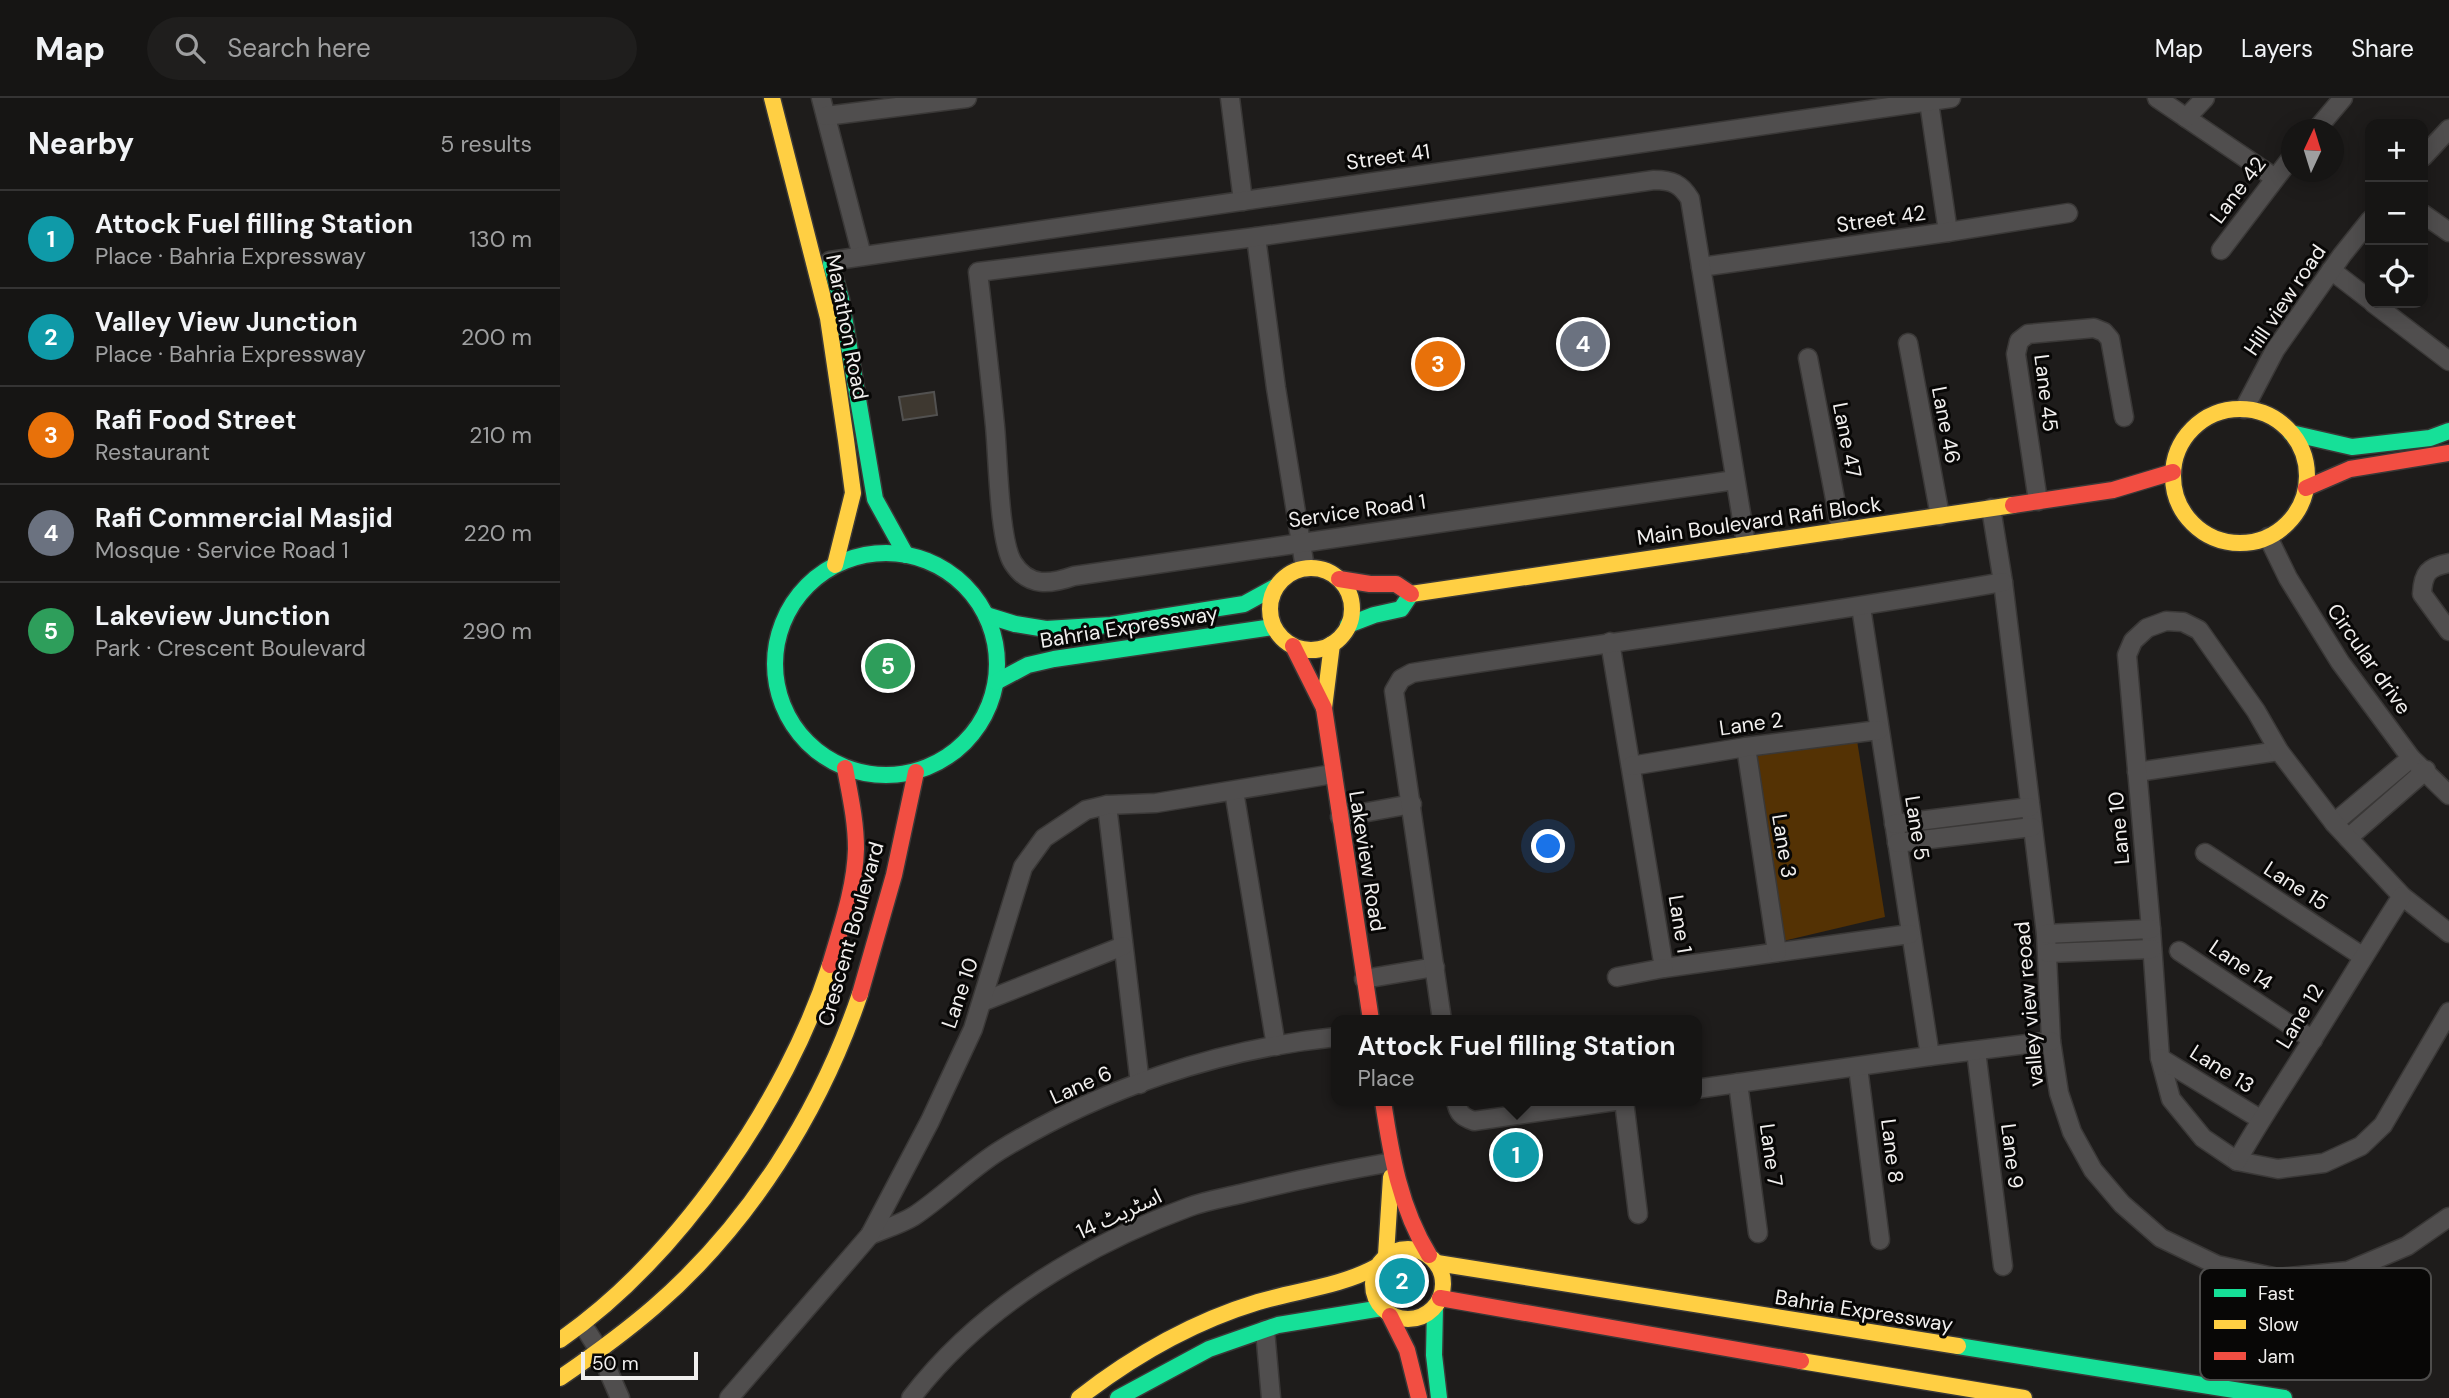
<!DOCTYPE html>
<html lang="en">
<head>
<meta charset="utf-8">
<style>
	:root { --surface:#161514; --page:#1f1e1d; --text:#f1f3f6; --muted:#9e9fa0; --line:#353434; --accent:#a7a5a4 }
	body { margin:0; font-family:"DM Sans","Noto Sans Arabic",sans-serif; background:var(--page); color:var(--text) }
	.controls { position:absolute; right:21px; top:21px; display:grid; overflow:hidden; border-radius:14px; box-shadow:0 4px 18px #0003 }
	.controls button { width:63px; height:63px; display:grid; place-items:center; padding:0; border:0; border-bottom:2px solid var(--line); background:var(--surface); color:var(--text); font:35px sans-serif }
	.compass { position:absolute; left:1721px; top:21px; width:63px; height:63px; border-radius:50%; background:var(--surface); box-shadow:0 4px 18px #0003; rotate:4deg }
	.scale { position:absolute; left:21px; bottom:18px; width:117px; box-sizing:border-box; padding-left:7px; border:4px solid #f1efee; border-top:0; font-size:19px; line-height:24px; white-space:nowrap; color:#f1efee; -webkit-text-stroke:5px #080706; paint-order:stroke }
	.you { position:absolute; left:989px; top:749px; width:24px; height:24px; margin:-18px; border:5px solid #fff; border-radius:50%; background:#1a73e8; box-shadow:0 0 0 10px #1a73e833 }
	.badge { display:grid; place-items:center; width:46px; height:46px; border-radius:50%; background:var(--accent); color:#fff; font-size:23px; font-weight:700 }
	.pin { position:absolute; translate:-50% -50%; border:4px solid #fff; box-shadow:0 2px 7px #0006 }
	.popup { position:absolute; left:771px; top:917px; width:371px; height:91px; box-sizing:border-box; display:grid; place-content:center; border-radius:14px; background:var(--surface); filter:drop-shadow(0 2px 5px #0005); font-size:23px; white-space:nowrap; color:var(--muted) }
	.popup b { font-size:26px; color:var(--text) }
	.popup::after { content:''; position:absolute; left:50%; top:100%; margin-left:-14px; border:14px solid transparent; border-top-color:var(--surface) }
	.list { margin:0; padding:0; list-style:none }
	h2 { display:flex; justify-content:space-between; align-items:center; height:91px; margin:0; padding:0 28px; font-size:30px }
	h2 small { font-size:23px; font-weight:400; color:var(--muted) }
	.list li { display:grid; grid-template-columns:46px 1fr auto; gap:21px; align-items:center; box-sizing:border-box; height:98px; padding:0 28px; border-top:2px solid var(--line) }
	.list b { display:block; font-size:26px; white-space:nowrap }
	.list p { margin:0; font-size:23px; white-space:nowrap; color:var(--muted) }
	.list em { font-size:23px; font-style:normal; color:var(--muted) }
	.icon { flex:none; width:38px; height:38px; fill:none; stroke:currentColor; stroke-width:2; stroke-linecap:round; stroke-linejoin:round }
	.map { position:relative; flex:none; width:1889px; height:1300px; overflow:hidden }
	header { display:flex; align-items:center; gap:42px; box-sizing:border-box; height:98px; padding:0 35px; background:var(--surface); border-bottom:2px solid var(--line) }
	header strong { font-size:33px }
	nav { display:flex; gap:38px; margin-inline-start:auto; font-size:24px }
	.search { width:490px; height:63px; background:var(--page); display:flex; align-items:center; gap:18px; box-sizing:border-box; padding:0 24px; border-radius:38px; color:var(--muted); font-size:26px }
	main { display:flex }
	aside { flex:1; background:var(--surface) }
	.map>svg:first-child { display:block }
	.green { fill:#543204 }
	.building { fill:#3e3830; stroke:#525150; stroke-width:2 }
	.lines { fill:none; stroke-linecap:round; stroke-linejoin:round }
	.street-casing { stroke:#3a3837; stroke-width:21 }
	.fast-casing { stroke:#3a3837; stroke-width:19 }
	.slow-casing { stroke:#3a3837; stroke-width:19 }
	.jam-casing { stroke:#3a3837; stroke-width:19 }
	.street { stroke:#504e4e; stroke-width:18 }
	.fast { stroke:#16e098; stroke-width:16 }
	.slow { stroke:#ffcf43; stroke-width:16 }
	.jam { stroke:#f24e42; stroke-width:16 }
	.labels { text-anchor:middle; stroke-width:6; stroke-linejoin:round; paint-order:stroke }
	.street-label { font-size:21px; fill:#f1efee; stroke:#080706 }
	.key { fill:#080706; stroke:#4e4d4c; stroke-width:2 }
	.key-label { font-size:19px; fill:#f1efee }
</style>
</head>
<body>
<header>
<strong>Map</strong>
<div class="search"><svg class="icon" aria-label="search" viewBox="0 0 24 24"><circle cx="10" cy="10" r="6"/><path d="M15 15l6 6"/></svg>Search here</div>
<nav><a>Map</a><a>Layers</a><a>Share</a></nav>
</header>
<main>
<aside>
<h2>Nearby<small>5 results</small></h2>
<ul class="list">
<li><span class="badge" style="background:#0f9aa8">1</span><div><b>Attock Fuel filling Station</b><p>Place · Bahria Expressway</p></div><em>130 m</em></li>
<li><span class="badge" style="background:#0f9aa8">2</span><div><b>Valley View Junction</b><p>Place · Bahria Expressway</p></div><em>200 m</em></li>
<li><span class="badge" style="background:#e8710a">3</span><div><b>Rafi Food Street</b><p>Restaurant</p></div><em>210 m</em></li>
<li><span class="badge" style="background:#6b7280">4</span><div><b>Rafi Commercial Masjid</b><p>Mosque · Service Road 1</p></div><em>220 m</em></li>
<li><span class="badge" style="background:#2e9e5b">5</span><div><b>Lakeview Junction</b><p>Park · Crescent Boulevard</p></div><em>290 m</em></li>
</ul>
</aside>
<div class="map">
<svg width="1889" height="1300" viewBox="0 0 1889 1300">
	<rect width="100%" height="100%" fill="#1e1c1b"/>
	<path class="green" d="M1296 636 1325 819 1219 844 1191 651Z"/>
	<path class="building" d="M374 294 377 317 343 322 339 299Z"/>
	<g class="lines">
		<defs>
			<g id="street">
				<path d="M261 0 302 158"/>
				<path d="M670 0 683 103"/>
				<path d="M1597 0 1715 80"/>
				<path d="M1369 4 1388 134"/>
				<path d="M266 18 407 0"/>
				<path d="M1626 20 1645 0"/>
				<path d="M1756 32 1783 0"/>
				<path d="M1863 59 1889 31"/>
				<path d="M1863 116 1889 134"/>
				<path d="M696 139 716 290 745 470"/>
				<path d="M1661 152 1731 60"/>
				<path d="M270 163 1391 0"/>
				<path d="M1141 169 1388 134 1508 115"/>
				<path d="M1771 172 1810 202"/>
				<path d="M1813 205 1889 263"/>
				<path d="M1348 245 1380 418"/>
				<path d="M1248 260 1281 432"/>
				<path d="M1684 311 1715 252 1782 157 1810 122"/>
				<path d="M1175 382 514 478C491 486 469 490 453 465 439 444 438 358 435 328 430 277 424 225 418 174L696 139 1094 82C1112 82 1121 86 1130 101L1186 446"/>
				<path d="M1478 403 1456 256 1459 243 1468 236 1534 230 1544 234 1550 241 1564 319"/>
				<path d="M1431 410 1443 484 1486 836 1491 943 1499 995 1512 1034 1533 1072 1562 1106 1601 1140 1657 1167 1718 1180 1788 1173 1847 1148 1889 1119"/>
				<path d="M1708 439 1728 480 1780 564 1851 660 1889 697"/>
				<path d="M1889 465C1868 469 1863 475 1862 496L1889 533"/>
				<path d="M1301 509 1370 958"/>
				<path d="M1050 544 1104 870 1350 836"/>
				<path d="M1186 649 1217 854"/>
				<path d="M1071 668 1186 649 1319 632"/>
				<path d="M1577 674 1719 653"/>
				<path d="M674 693 716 948"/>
				<path d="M547 707 580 986"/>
				<path d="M780 719 852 706"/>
				<path d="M1774 725 1851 660"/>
				<path d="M1334 726 1470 709"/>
				<path d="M1788 740 1866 672"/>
				<path d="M1337 745 1472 729"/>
				<path d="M1645 755 1802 858"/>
				<path d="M1889 835 1842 798 1774 725 1719 653 1696 613 1639 532 1623 524 1606 523 1587 530 1573 543 1567 557 1591 831 1600 960 1611 1001 1643 1040 1677 1063 1718 1071 1764 1065 1801 1048 1823 1027 1889 914"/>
				<path d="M1486 836 1591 831"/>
				<path d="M1619 853 1753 942"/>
				<path d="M1488 855 1592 851"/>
				<path d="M1057 879 1104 870"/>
				<path d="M804 881 875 869"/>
				<path d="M422 904 563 848"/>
				<path d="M882 922 834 593 841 581 852 575C1049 544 1247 519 1443 484"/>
				<path d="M1416 953 1443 1168"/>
				<path d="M1600 960 1700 1021"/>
				<path d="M1298 969 1320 1142"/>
				<path d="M1178 985 1198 1135"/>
				<path d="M1136 991 1370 958 1491 943"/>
				<path d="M896 1003C898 1015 902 1019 914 1023L1055 1003"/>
				<path d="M1064 1003 1078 1116"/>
				<path d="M1677 1063C1700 1022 1726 984 1751 944 1782 895 1811 846 1842 798"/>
				<path d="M310 1137C324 1131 341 1126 354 1118 384 1098 409 1072 439 1053 540 991 658 951 776 939"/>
				<path d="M23 1227 40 1254 60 1300"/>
				<path d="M705 1232 711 1300"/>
				<path d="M169 1300 310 1137 370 1023 413 931 463 769 484 740 526 712 547 707 596 705 773 676"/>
				<path d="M351 1300C420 1210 523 1148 629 1109 645 1103 663 1100 680 1096 731 1083 781 1073 832 1064"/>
			</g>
			<g id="fast">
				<path d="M271 166 281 201 315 401 346 457"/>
				<path d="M1731 335 1792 349 1870 340 1889 333"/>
				<circle cx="326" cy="566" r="111"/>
				<path d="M426 517 455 526 486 531 551 527 684 506 715 489"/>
				<path d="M788 527 814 517 841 511 851 496"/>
				<path d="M436 584 468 567 494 561 713 529"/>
				<path d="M875 1209 874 1257 879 1300"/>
				<path d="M1398 1248 1724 1300"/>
				<path d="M558 1300 649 1251 718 1227 822 1210"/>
			</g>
			<g id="slow">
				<path d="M212 0 268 220 286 342 293 395 275 467"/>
				<circle cx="1680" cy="378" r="67"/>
				<circle cx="751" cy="511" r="41"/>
				<path d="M851 496 1453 407"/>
				<path d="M764 610 772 546"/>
				<circle cx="848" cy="1186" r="35"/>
				<path d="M826 1157 831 1079"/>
				<path d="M877 1165 1398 1248"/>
				<path d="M0 1242C118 1160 226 1003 270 867"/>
				<path d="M1241 1263 1464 1300"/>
				<path d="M0 1280C32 1258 64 1235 94 1209 189 1127 260 1014 300 896"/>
				<path d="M519 1300C573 1258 632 1224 698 1204 738 1192 779 1189 816 1169"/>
			</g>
			<g id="jam">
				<path d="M1746 390 1790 371 1889 355"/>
				<path d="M1453 407 1553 392 1613 374"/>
				<path d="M779 481 810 486H836L851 496"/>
				<path d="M733 548 764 610 811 922"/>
				<path d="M270 867C281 829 295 790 296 751 296 723 290 697 285 670"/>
				<path d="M300 896 334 777 356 674"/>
				<path d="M823 1003C831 1057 840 1110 869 1157"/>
				<path d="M880 1200 1241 1263"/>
				<path d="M830 1218 847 1252 859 1300"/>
			</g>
		</defs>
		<use href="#street" class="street-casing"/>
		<use href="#fast" class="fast-casing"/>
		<use href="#slow" class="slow-casing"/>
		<use href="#jam" class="jam-casing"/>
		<use href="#street" class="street"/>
		<use href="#fast" class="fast"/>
		<use href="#slow" class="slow"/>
		<use href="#jam" class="jam"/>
	</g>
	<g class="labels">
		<g class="street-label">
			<text transform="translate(828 59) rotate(-8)" y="7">Street 41</text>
			<text transform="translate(1678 92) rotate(-53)" y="7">Lane 42</text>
			<text transform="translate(1321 121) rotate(-8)" y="7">Street 42</text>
			<text transform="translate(1725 202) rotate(-56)" y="7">Hill view road</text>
			<text transform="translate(287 229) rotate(79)" y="7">Marathon Road</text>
			<text transform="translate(1486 295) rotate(83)" y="7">Lane 45</text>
			<text transform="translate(1386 327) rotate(79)" y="7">Lane 46</text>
			<text transform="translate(1287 342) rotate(79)" y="7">Lane 47</text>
			<text transform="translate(797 413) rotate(-8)" y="7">Service Road 1</text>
			<text transform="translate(1199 423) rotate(-8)" y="7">Main Boulevard Rafi Block</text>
			<text transform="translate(569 529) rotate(-9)" y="7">Bahria Expressway</text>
			<text transform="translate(1809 561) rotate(55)" y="7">Circular drive</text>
			<text transform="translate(1191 626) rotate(-8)" y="7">Lane 2</text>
			<text transform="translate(1357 730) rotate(81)" y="7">Lane 5</text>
			<text transform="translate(1559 730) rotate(-95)" y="7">Lane 10</text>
			<text transform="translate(1224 748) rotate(81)" y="7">Lane 3</text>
			<text transform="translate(807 763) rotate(81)" y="7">Lakeview Road</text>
			<text transform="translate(1736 788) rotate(33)" y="7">Lane 15</text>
			<text transform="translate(1120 826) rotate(81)" y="7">Lane 1</text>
			<text transform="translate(291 836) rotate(-74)" y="7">Crescent Boulevard</text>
			<text transform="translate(1681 867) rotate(34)" y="7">Lane 14</text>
			<text transform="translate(400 895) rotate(-71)" y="7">Lane 10</text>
			<text transform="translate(1469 906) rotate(-95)" y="7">valley view reoad</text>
			<text transform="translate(1740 918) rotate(-59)" y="7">Lane 12</text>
			<text transform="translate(1662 971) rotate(32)" y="7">Lane 13</text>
			<text transform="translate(521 987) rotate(-24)" y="7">Lane 6</text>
			<text transform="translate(1332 1053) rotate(83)" y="7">Lane 8</text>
			<text transform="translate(1211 1057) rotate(82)" y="7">Lane 7</text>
			<text transform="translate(1452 1058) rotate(83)" y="7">Lane 9</text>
			<text transform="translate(559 1116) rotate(-25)" y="7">اسٹریٹ 14</text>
			<text transform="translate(1304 1213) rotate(9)" y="7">Bahria Expressway</text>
		</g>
	</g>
	<rect x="1640" y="1170" width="231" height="112" rx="10" class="key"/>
	<rect x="1654" y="1191" width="32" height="8" fill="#16e098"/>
	<rect x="1654" y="1222" width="32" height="9" fill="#ffcf43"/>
	<rect x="1654" y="1254" width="32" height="8" fill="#f24e42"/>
	<g class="key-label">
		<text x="1698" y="1202">Fast</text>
		<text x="1698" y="1233">Slow</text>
		<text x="1698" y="1265">Jam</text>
	</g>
</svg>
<div class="controls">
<button>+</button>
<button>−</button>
<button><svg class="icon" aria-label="locate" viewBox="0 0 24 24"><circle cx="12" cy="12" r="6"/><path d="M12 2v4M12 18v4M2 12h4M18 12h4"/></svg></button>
</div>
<svg class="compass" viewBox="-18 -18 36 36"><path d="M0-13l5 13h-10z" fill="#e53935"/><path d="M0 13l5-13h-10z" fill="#9e9fa0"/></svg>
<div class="scale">50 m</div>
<div class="you"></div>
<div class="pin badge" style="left:956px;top:1057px;background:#0f9aa8">1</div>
<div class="popup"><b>Attock Fuel filling Station</b>Place</div>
<div class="pin badge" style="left:842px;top:1183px;background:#0f9aa8">2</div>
<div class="pin badge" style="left:878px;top:266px;background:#e8710a">3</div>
<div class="pin badge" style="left:1023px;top:246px;background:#6b7280">4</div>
<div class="pin badge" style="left:328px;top:568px;background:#2e9e5b">5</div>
</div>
</main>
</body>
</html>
